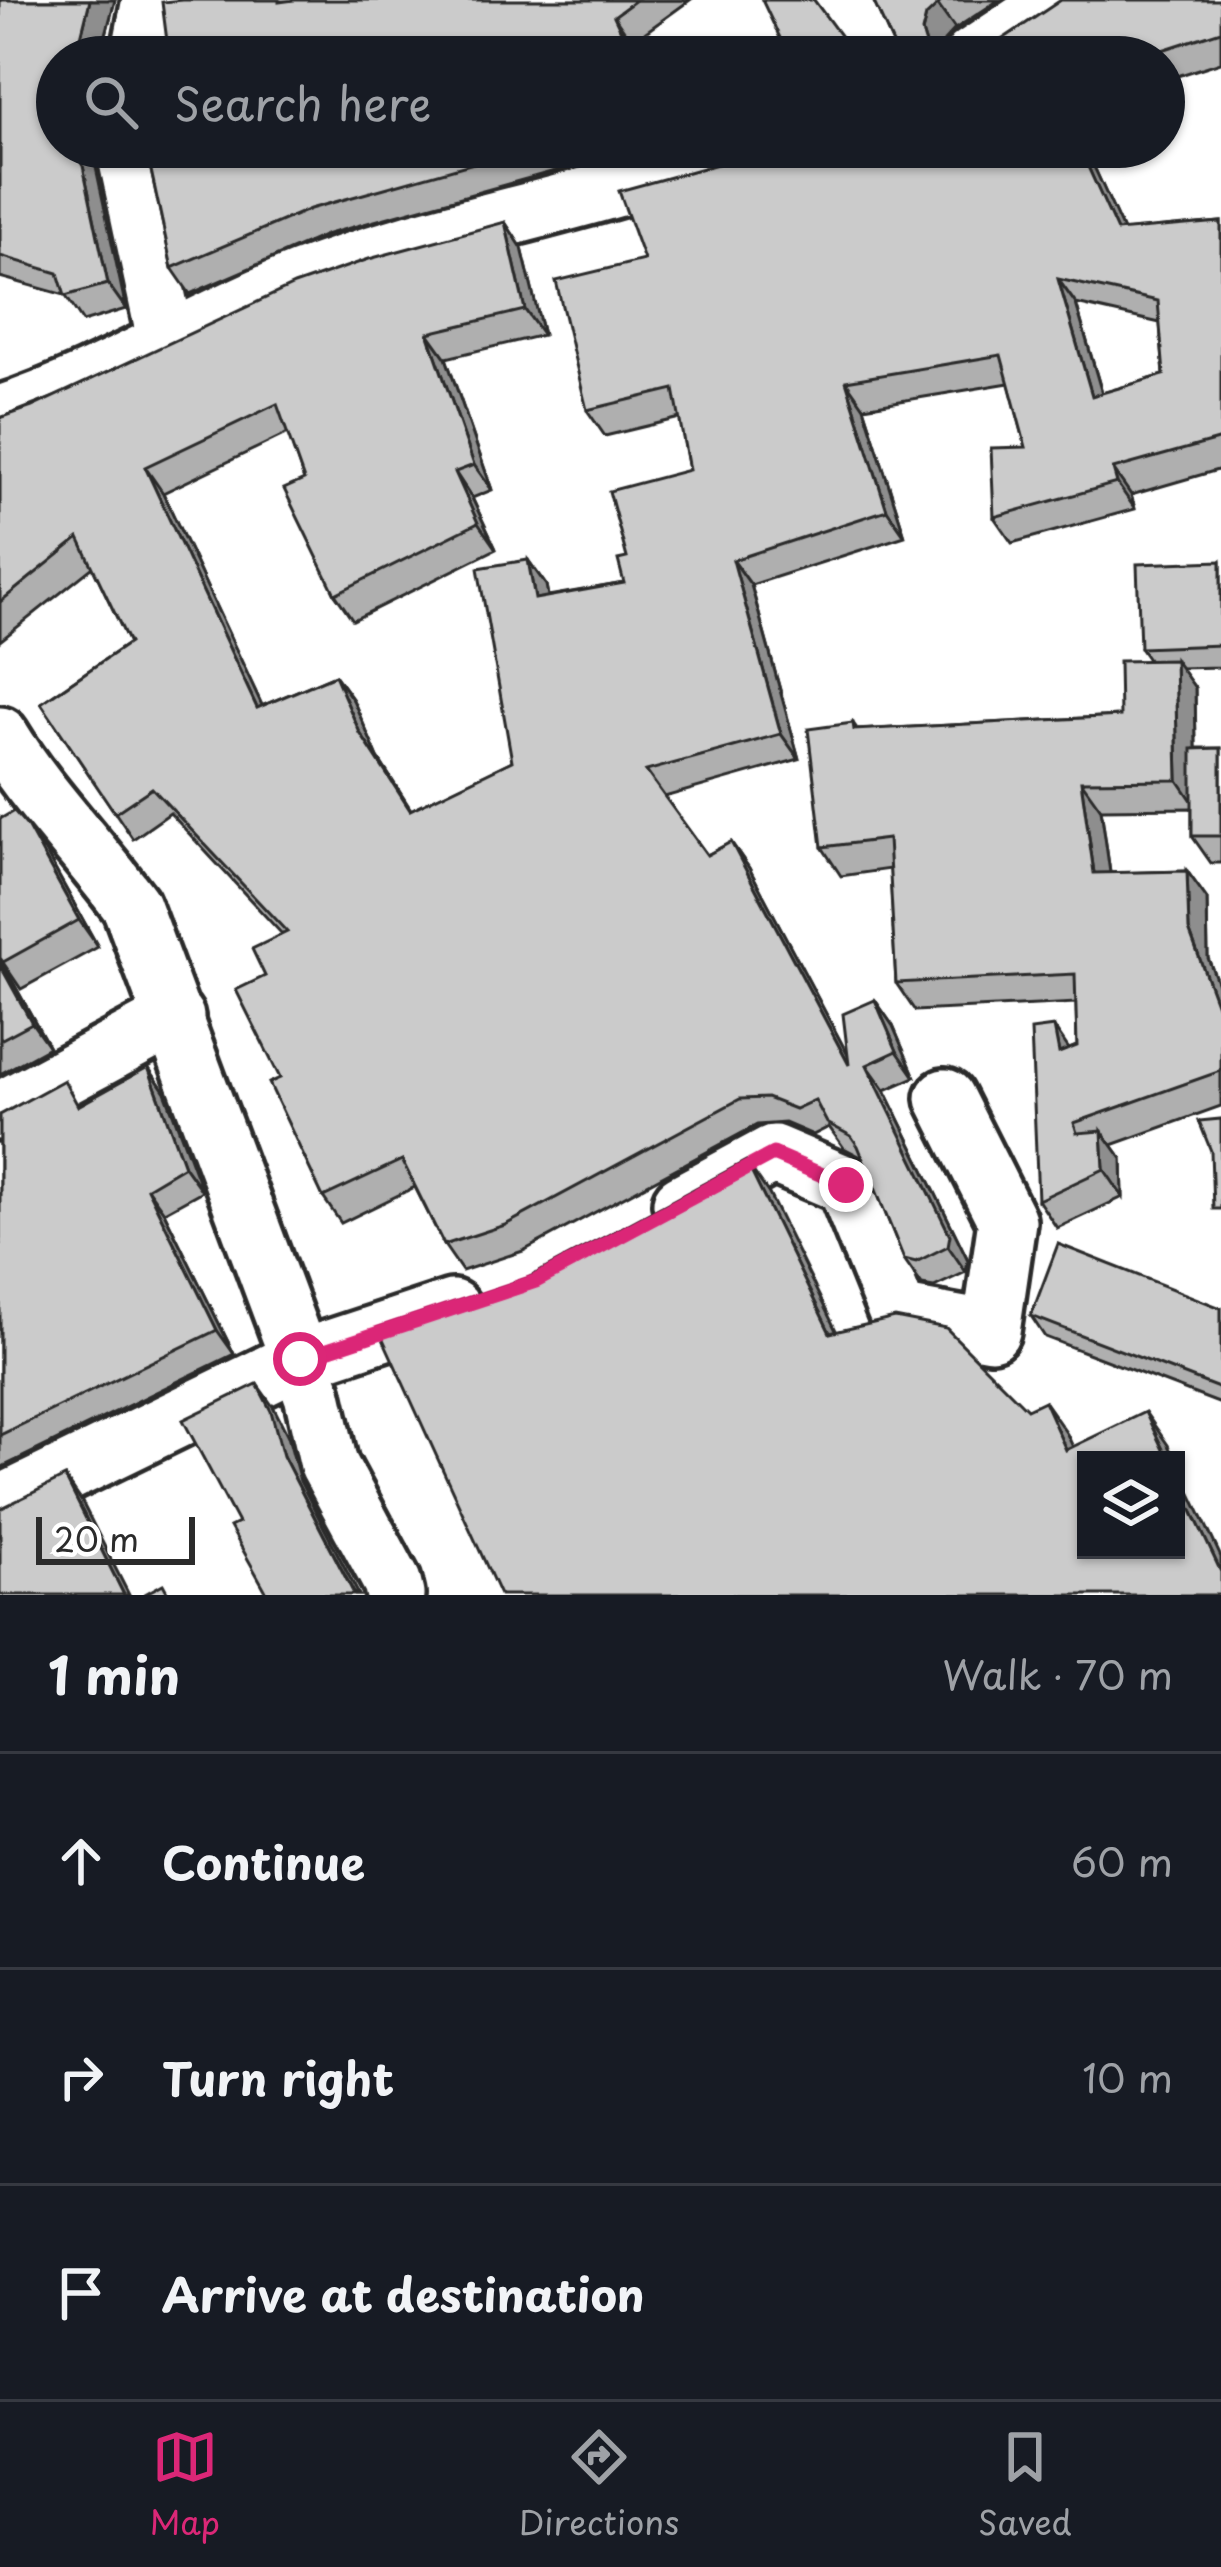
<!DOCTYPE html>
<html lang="en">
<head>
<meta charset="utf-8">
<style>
	:root { --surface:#171b24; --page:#242831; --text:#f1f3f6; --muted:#9ea1a6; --line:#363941; --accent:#db2777 }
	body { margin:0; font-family:"Playpen Sans",sans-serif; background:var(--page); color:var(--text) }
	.controls { position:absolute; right:36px; bottom:36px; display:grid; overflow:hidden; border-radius:0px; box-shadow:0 3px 9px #0004 }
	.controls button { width:108px; height:108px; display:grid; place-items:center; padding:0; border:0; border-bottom:3px solid var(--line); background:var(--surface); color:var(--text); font:60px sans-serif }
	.scale { position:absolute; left:36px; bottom:30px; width:159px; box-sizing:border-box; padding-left:12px; border:6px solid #2b2b2b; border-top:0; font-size:33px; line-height:42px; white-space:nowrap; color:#2b2b2b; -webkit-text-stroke:9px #fff; paint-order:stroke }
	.stop { position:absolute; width:36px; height:36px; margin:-27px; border:9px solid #db2777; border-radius:50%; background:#fff }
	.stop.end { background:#db2777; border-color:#fff; box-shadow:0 3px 12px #0008 }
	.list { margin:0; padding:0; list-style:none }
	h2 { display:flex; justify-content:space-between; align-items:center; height:156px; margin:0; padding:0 48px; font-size:51px }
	h2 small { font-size:39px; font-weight:400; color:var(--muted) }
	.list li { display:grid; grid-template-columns:78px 1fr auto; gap:36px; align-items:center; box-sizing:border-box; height:216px; padding:0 48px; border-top:3px solid var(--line) }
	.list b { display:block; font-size:45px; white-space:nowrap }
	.list em { font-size:39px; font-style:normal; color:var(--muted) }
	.icon { flex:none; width:66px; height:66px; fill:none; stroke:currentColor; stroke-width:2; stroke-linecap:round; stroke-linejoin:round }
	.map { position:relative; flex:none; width:1221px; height:1595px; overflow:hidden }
	.search { position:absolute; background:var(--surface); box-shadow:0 3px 9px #0004; left:36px; right:36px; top:36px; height:132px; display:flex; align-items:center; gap:30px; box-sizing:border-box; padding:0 42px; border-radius:66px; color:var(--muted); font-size:45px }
	.sheet { height:804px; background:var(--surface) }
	nav { display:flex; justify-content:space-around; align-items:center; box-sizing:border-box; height:168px; border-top:3px solid var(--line); background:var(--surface); font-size:33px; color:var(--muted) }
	nav a { display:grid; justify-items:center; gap:6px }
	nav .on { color:var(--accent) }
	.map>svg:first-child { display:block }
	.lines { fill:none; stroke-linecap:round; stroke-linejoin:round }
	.street-casing { stroke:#2b2b2b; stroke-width:66 }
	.street { stroke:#fff; stroke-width:57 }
	.wall { fill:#afafaf; stroke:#2b2b2b; stroke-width:3; fill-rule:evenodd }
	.shaded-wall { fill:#8e8e8e; stroke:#2b2b2b; stroke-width:3 }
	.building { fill:#cbcbcb; stroke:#2b2b2b; stroke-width:3; fill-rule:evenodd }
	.route { stroke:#db2777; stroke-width:15 }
</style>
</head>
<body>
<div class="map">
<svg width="1221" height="1595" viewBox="0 0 1221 1595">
	<rect width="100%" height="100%" fill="#fff"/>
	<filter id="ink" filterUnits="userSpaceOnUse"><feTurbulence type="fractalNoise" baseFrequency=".00833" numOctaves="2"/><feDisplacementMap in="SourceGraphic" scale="24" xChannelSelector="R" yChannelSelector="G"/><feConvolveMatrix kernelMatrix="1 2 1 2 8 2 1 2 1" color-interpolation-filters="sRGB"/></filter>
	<g filter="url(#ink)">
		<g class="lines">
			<defs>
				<g id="street">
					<path d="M140 57 151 0"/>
					<path d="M973 57 1059 0"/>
					<path d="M125 147 167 344"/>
					<path d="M0 415C105 381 198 321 300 280 402 240 510 219 616 188 666 174 714 157 765 147"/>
					<path d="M0 736C37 797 88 848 131 906L313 1395 329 1465 392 1582 395 1595"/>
					<path d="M0 1111 175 1017"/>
					<path d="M682 1203 773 1154 846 1185 898 1314 991 1331 1007 1221 945 1098"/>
					<path d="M0 1505 300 1359 452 1309"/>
				</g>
			</defs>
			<use href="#street" class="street-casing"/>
			<use href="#street" class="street"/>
		</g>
		<g class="wall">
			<path d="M0 0H115L100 57H57L93 153 126 309 83 322 65 295 0 277Z"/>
			<path d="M182 0 286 1 690 0 632 42 639 57H169Z"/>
			<path d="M873 0H999L955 29 944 41 940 57H899Z"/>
			<path d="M1221 0V62L1165 80 1177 108 1164 115V57H976Z"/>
			<path d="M146 147H618L620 153 328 234 190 294 172 268Z"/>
			<path d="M768 147H1085L1123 231 1221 222V469L1131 495 1135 509 1012 543 994 517 1026 447 1009 383 864 407 905 536 751 585 799 759 664 797 707 855 731 842 749 868 847 1054 875 1000 893 1026 915 1077 885 1090 968 1260 966 1272 934 1287 922 1285 904 1259 863 1158 844 1148 829 1127 813 1135 785 1123 757 1125 523 1251 462 1271 444 1245 415 1187 341 1223 323 1197 280 1078 265 976 282 934 170 813 133 839 41 703 129 643 93 567 0 641V418L505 222 522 248 543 335 446 358 492 490 472 498 496 549 353 620 335 594 304 480 288 433 163 493 262 706 335 675 353 700 378 758 411 810 512 761 528 560 546 585 548 596 624 583 627 558 689 470 680 418 605 436 587 410 644 260 754 154ZM1076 304 1160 323 1164 375 1102 393Z"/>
			<path d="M1221 561V667L1180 668 1195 688 1196 748H1221V863H1211L1192 836V808L1101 809 1110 873 1187 871 1207 899 1208 958 1221 992V1106L1112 1145 1122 1159 1123 1197 1057 1228 1038 1200 1069 1049 1077 1046 1076 1003 915 1011 896 983 890 869 841 876 822 847 853 723 858 730 1120 716 1149 661 1140 648Z"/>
			<path d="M2 818 46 853 98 947 21 989 0 958Z"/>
			<path d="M0 959 49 1047 0 1074Z"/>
			<path d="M148 1067 165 1092 202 1191 164 1212 234 1354 0 1468V1115L81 1105Z"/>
			<path d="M1221 1308V1404L1045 1337 1031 1316Z"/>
		</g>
		<g class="shaded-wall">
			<path d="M90 0H115L100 57H76Z"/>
			<path d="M937 4 955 29 944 41 940 57H933L928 51 922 32 926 16Z"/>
			<path d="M614 16 632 42 639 57H635L630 50Z"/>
			<path d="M1164 80H1165L1177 108 1164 89Z"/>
			<path d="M79 147H93V153L126 309 108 284Z"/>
			<path d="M1079 147H1085L1135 257 1117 231Z"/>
			<path d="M505 222 522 248 543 335 525 310Z"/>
			<path d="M1058 279 1076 304 1110 421 1092 396Z"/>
			<path d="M428 333 446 358 492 490 474 465Z"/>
			<path d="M846 381 864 407 905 536 887 510Z"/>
			<path d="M145 467 163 493 275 733 257 708Z"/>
			<path d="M1113 469 1131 495 1135 509 1117 483Z"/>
			<path d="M455 472 472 498 496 549 478 523Z"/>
			<path d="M528 560 546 585 553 624 535 599Z"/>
			<path d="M733 560 751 585 799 759 781 734Z"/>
			<path d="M1175 660 1195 688 1197 808 1178 780Z"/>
			<path d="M335 675 353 700 378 758 428 836 360 733Z"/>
			<path d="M1081 781 1101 809 1114 901 1094 873Z"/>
			<path d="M27 826 46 853 98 947 79 920Z"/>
			<path d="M731 842 749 868 867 1091 849 1065Z"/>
			<path d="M1187 871 1207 899 1208 958 1221 992V1016L1189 930Z"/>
			<path d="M0 959 49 1047 32 1023 0 965Z"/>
			<path d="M875 1000 893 1026 915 1077 897 1051Z"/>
			<path d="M1054 1027 1073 1055 1059 1053Z"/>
			<path d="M867 1065 885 1090 968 1260 966 1272 948 1246Z"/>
			<path d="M148 1067 165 1092 202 1191 184 1166Z"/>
			<path d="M1102 1131 1122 1159 1123 1197 1104 1169Z"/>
			<path d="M746 1161 769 1194 853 1365 830 1333Z"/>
			<path d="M147 1188 164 1212 234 1354 217 1330Z"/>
			<path d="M257 1384 274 1408 288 1436 300 1481 359 1595H355L283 1456Z"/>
			<path d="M1044 1401 1067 1434 1086 1475 1066 1450Z"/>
			<path d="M1145 1412 1168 1445 1175 1460H1168Z"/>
			<path d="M1176 1462 1221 1557V1572L1176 1477Z"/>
			<path d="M65 1477 82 1502 129 1595H124Z"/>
		</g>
		<g class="building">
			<path d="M0 0H90L76 57H57V147H79L108 284 65 296 58 273 0 256Z"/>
			<path d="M182 0H279V2L294 0H636L614 16 630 50 616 57H169L162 2Z"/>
			<path d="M762 0H814L856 57H789Z"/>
			<path d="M873 0H943L926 16 922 32 928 51 936 57H899Z"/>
			<path d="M1061 0H1221V31L1147 55 1148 57H976Z"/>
			<path d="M146 147H531L310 209 172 268Z"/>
			<path d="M768 147H1079L1117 231 1221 222V439L1113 469 1117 483 994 517 991 448 1026 447 1001 355 846 381 887 510 733 560 781 734 646 771 707 855 731 842 849 1065 843 1014 875 1000 897 1051 867 1065 950 1235 948 1246 916 1262 904 1259 858 1146 851 1136 827 1123 815 1100 795 1109 767 1098 740 1099 505 1225 444 1245 402 1160 323 1197 269 1083 280 1078 236 990 265 976 252 949 287 932 152 788 115 813 41 703 129 643 79 538 0 602V418L32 407 294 285 369 259 505 222 525 310 428 333 474 465 455 472 478 523 335 594 284 489 304 480 277 404 145 467 257 708 335 675 360 733 410 810 512 761 478 568 528 560 535 599 624 583 618 560 627 558 609 491 689 470 674 389 587 410 556 281 644 260 619 191 754 154ZM1058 279 1158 301 1164 375 1092 396Z"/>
			<path d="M1221 561V645L1140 648 1137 564Z"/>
			<path d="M1175 660 1178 780 1081 781 1094 873 1187 871 1189 930 1221 1016V1071L1074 1123 1077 1133 1102 1131 1104 1169 1038 1200 1031 1030 1054 1027 1059 1053 1077 1046 1075 974 896 983 888 839 822 847 808 729 853 723 854 730 1120 716 1119 661Z"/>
			<path d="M1221 748V836H1192V749Z"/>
			<path d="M14 811 27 826 79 920 3 962 0 958V819Z"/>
			<path d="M0 965 32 1023 0 1040Z"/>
			<path d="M148 1067 184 1166 147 1188 217 1330 0 1435V1115L64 1080 78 1106Z"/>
			<path d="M1221 1119V1209H1213L1211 1151 1199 1121Z"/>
			<path d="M746 1161 830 1333 895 1318 946 1328 1027 1409 1044 1401 1066 1450 1145 1412 1168 1460H1086V1550H1176V1477L1221 1572V1595H500L378 1328 528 1278Z"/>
			<path d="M1058 1244 1221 1308V1389L1031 1316Z"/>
			<path d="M257 1384 271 1411 283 1456 353 1592 358 1595H268L230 1527 238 1523 183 1420Z"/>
			<path d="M65 1477 124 1595H0V1509Z"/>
			<path d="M163 1584 169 1595H143Z"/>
		</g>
	</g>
	<g class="lines" filter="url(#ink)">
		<path class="route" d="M300 1359 536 1281 773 1154 846 1185"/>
	</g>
</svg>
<div class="controls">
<button><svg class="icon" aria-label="layers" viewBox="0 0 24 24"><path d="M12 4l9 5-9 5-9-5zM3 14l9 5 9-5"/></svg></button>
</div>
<div class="scale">20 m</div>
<div class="stop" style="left:300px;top:1359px"></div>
<div class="stop end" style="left:846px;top:1185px"></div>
<div class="search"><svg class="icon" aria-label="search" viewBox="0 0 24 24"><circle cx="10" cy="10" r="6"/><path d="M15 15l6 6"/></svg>Search here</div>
</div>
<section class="sheet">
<h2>1 min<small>Walk · 70 m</small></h2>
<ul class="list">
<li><svg class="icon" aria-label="ahead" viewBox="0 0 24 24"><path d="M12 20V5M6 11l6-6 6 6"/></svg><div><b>Continue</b></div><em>60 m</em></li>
<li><svg class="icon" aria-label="right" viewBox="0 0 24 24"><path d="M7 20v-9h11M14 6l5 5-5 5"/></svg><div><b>Turn right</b></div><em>10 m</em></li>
<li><svg class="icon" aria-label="arrive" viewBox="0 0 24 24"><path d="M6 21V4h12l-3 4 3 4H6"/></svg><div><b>Arrive at destination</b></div></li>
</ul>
</section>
<nav>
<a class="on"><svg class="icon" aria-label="map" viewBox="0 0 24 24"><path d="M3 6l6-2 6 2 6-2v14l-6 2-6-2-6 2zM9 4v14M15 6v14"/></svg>Map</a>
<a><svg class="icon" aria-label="directions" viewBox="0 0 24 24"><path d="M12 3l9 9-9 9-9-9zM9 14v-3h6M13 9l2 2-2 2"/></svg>Directions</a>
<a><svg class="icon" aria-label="saved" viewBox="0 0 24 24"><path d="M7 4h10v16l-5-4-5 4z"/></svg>Saved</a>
</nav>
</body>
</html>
